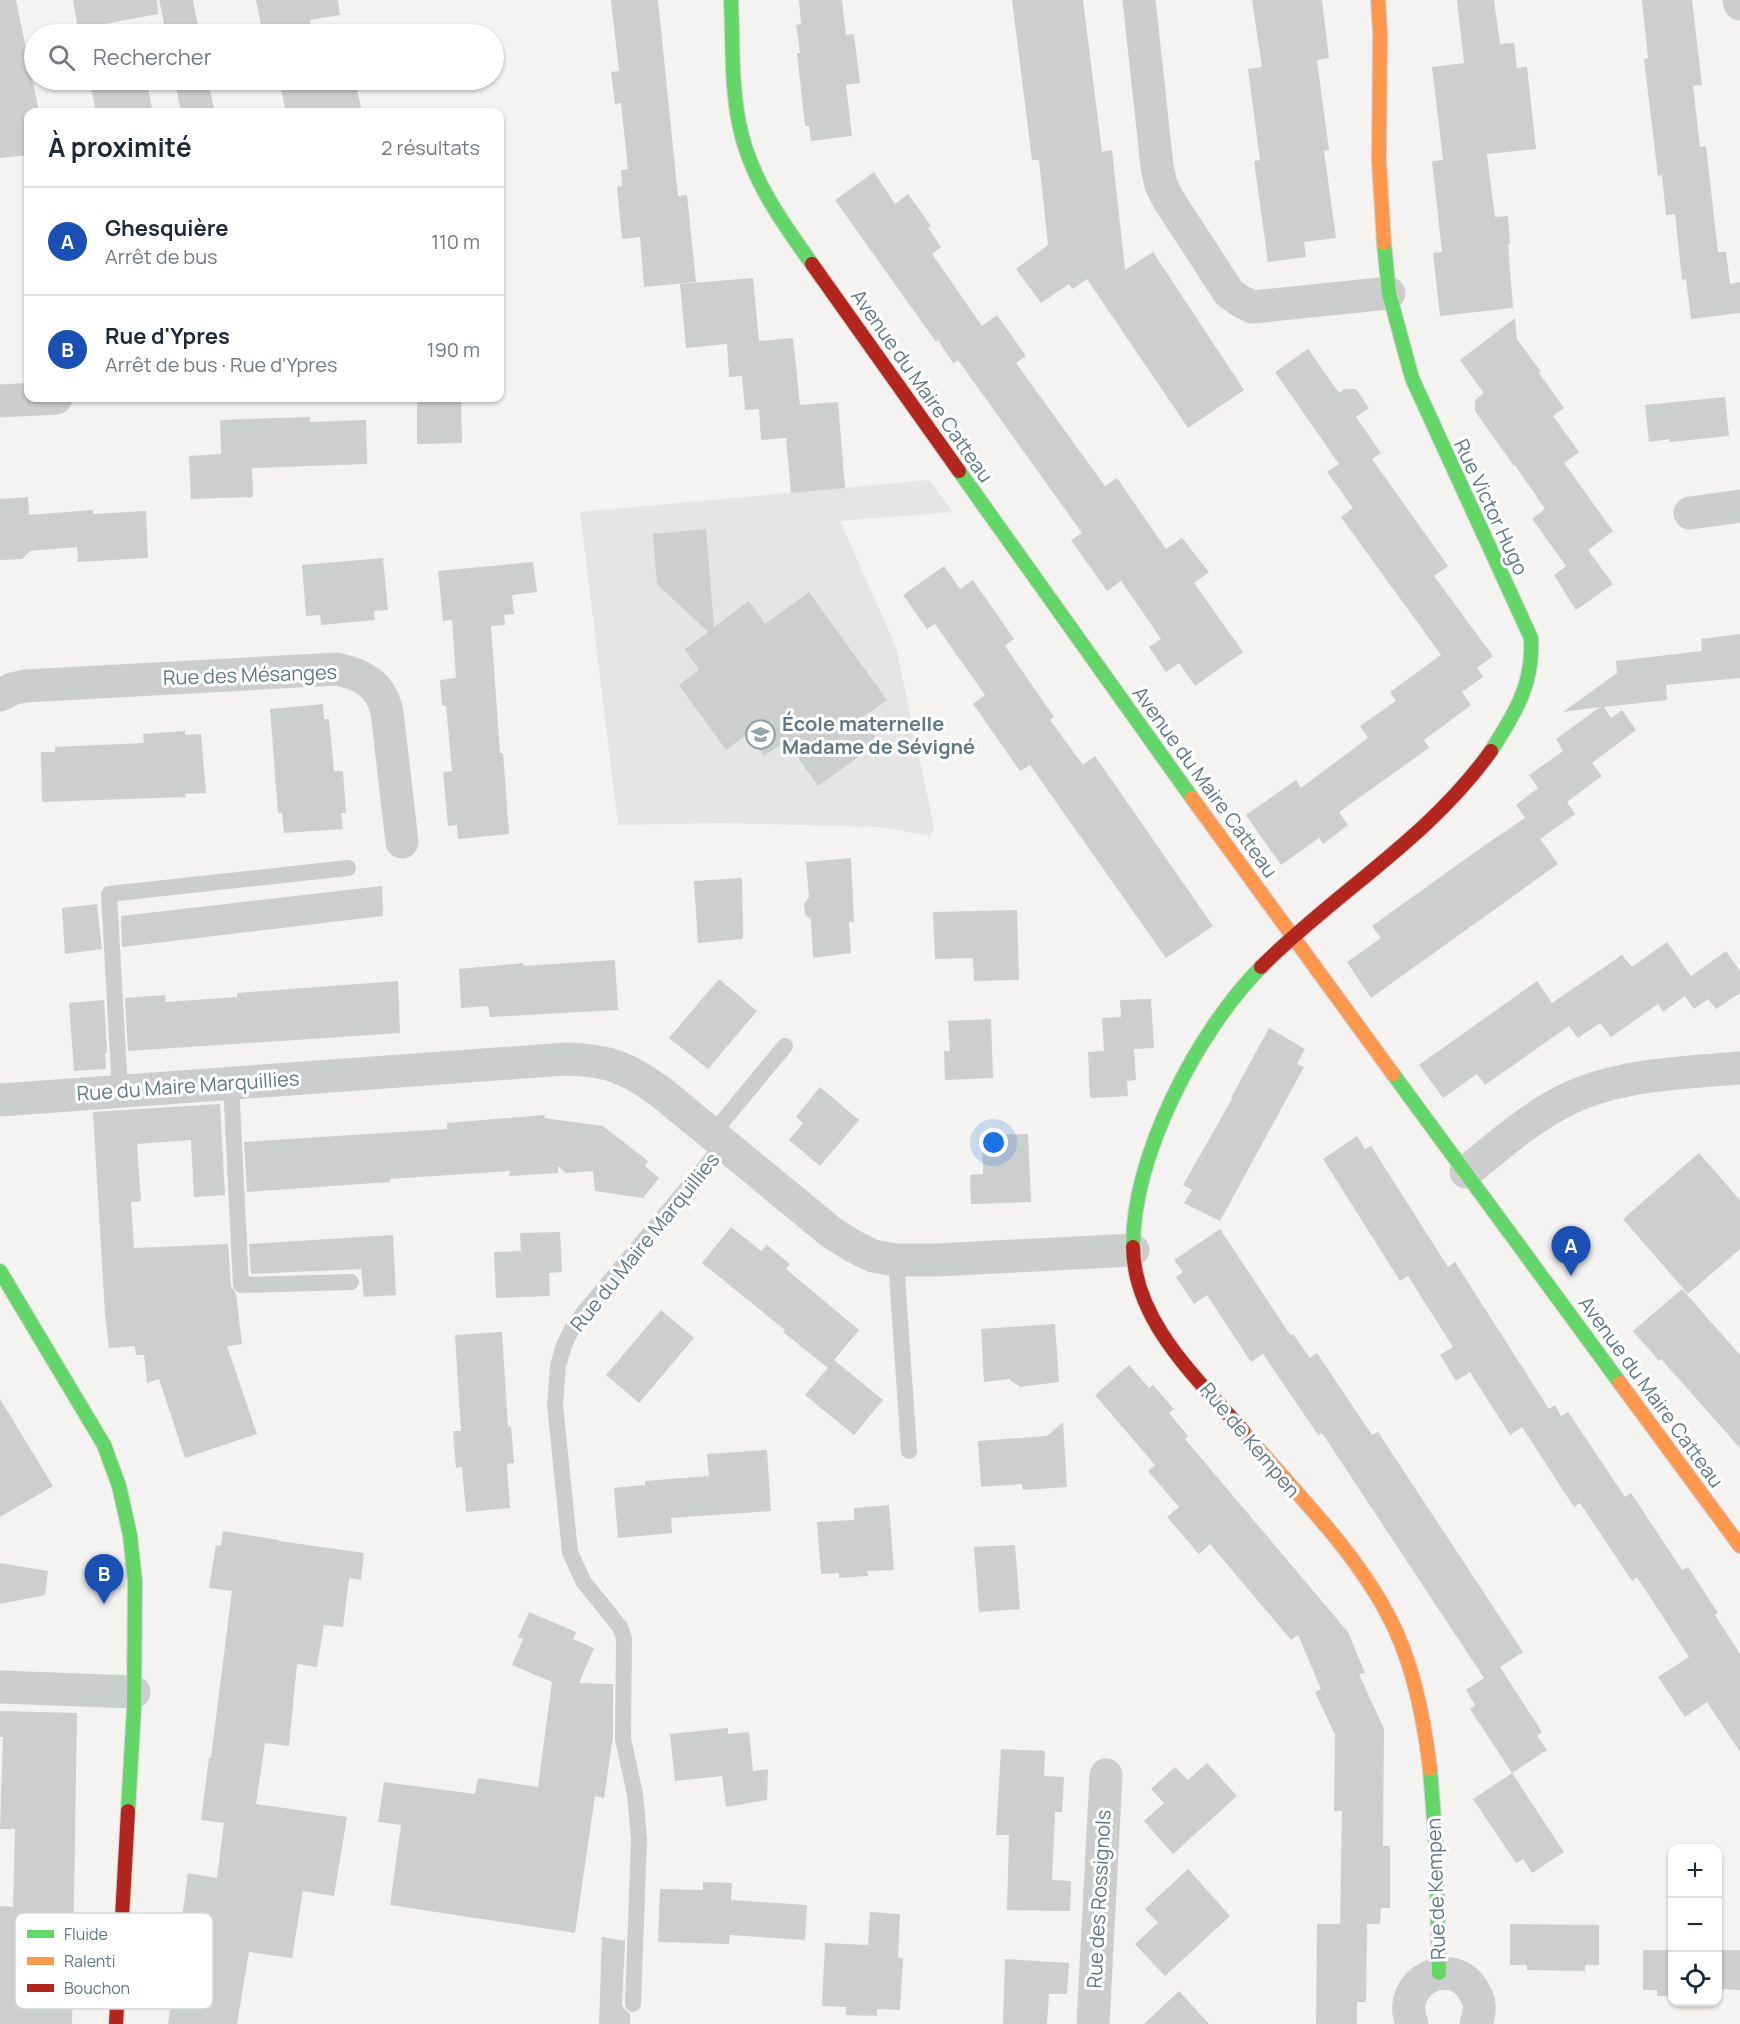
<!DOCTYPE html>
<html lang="fr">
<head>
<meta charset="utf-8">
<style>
	:root { --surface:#fff; --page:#f2f2f3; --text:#1f2937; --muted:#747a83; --line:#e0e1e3; --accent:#d93025 }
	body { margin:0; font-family:Manrope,sans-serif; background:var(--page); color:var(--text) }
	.controls { position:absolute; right:18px; bottom:18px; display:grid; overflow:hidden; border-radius:12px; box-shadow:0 2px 4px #0004 }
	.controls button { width:54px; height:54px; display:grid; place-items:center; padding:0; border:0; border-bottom:2px solid var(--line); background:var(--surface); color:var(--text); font:30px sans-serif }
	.you { position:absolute; left:994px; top:1143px; width:21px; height:21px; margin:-15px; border:4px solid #fff; border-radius:50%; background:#1a73e8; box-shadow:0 0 0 9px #1a73e833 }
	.badge { display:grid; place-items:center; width:39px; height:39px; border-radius:50%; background:var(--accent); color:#fff; font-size:20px; font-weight:700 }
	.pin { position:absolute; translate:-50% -50px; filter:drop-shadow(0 2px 3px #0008) }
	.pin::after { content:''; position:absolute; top:32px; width:21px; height:18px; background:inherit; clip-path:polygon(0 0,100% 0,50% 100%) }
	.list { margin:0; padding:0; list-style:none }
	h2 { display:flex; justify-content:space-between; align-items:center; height:78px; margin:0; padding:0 24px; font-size:26px }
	h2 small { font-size:20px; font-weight:400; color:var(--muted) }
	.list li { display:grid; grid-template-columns:39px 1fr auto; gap:18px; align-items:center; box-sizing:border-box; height:108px; padding:0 24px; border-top:2px solid var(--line) }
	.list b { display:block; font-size:22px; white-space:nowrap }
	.list p { margin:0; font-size:20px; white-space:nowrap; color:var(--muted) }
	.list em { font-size:20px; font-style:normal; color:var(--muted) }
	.icon { flex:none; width:33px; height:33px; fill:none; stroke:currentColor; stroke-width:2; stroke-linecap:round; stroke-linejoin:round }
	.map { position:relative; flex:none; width:1740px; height:2024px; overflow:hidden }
	.search { position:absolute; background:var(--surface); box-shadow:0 2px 4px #0004; left:24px; top:24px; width:480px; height:66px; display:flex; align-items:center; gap:15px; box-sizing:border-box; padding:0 21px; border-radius:33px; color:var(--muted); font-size:22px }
	.panel { position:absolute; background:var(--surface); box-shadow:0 2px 4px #0004; left:24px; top:108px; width:480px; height:294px; border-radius:12px }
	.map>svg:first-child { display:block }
	.built { fill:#e4e5e4 }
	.building { fill:#cdcece }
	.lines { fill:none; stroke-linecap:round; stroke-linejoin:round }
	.fast-casing { stroke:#d0d1d1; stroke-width:16 }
	.slow-casing { stroke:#d0d1d1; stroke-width:16 }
	.jam-casing { stroke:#d0d1d1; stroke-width:16 }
	.lane { stroke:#cccece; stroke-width:16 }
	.street { stroke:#cccece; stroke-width:33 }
	.fast { stroke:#63d668; stroke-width:14 }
	.slow { stroke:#ff974d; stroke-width:14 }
	.jam { stroke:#b3261e; stroke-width:14 }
	.labels { text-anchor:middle; stroke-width:6; stroke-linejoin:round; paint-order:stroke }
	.street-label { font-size:20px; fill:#617984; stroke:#fff }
	.poi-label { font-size:20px; font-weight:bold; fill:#617984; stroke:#fff; text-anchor:start }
	.key { fill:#fff; stroke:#d0d7da; stroke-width:1.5 }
	.key-label { font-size:16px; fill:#617984 }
</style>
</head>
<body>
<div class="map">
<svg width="1740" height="2024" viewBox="0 0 1740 2024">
	<rect width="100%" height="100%" fill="#f4f3f1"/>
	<path class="built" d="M929 480 953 512 840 521 896 647 934 828 930 836 881 827 722 823 618 825 580 512Z"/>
	<g class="building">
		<path d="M0 0H16L39 112H28V155L0 158Z"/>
		<path d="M73 0H157L158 14 78 29Z"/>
		<path d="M256 0H338L340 15 310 20 313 34H270L268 28 262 29Z"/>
		<path d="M611 0H658L678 196 687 195 696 282 644 287 640 237 622 239 617 187 622 186 621 170 628 169 621 103 615 104 611 72 619 71Z"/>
		<path d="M799 0H842L846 35 854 34 860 83 846 85 852 136 811 141 809 126H805L797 53H800L796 25 801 24Z"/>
		<path d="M1012 0H1083L1102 152 1112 150 1125 270 1153 252 1244 390 1188 428 1087 279 1073 289 1069 284 1041 303 1016 269 1048 245 1039 160H1032Z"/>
		<path d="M1252 0H1322L1329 58 1317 60 1329 150 1324 151 1336 238 1304 242 1306 257 1268 262 1254 161 1260 160 1248 69 1262 67Z"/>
		<path d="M1457 0H1494L1500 44 1514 43 1517 68 1527 67 1536 149 1487 154 1495 217 1508 216 1510 244H1508L1513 308 1440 316 1433 253 1442 252 1432 161 1443 160 1432 67 1464 63Z"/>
		<path d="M1642 0H1692L1702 85 1693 86 1700 147 1706 146 1718 252H1726L1730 284 1740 282V313L1691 319 1686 279 1682 280 1675 214 1666 215 1662 175 1658 176 1644 59 1648 58Z"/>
		<path d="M105 80H146L153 112H96L90 83Z"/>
		<path d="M279 80H355L362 112H286Z"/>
		<path d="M874 172 895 204 908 194 931 226 928 228 941 247 932 254 982 326 997 315 1026 356 1016 363 1105 486 1117 478 1166 549 1182 538 1209 572 1194 583 1243 652 1195 686 1179 663 1166 672 1149 647 1161 639 1146 617 1121 581 1107 591 1071 540 1082 533 958 360 953 363 938 340 936 342 835 200Z"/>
		<path d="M753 278 759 341 793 338 800 405 838 402 845 488 791 493 786 438 761 440 759 409 745 410 742 376 729 377 727 344 686 348 680 284Z"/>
		<path d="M1515 318 1517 339 1541 372 1539 373 1564 408 1553 416 1579 452 1564 463 1613 531 1588 550 1613 584 1576 610 1554 575 1566 566 1532 519 1545 509 1515 465 1514 466 1475 411V400L1484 393 1460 360Z"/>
		<path d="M1308 349 1339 393 1345 389H1356L1369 408 1356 417 1381 453 1372 459 1448 566 1434 576 1493 656 1477 668 1483 677 1462 692 1471 705 1424 740 1429 748 1339 812 1348 825 1323 844 1319 838 1281 865 1246 815 1296 780 1301 788 1368 738 1360 726 1396 701 1390 692 1441 655 1341 517 1353 508 1327 472 1339 464 1275 372Z"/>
		<path d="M1725 397 1729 436 1670 442V439L1649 442 1645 405Z"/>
		<path d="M417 398H461L462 443 417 444Z"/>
		<path d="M310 417V422L366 420 367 464 252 468 253 497 191 499 189 456 221 454 220 420Z"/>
		<path d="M28 497 29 515 93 510V514L146 511 148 558 78 562 77 547 30 551 22 559 0 560V499Z"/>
		<path d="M706 529 714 627 749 601 765 624 809 592 887 700 862 718 879 742 818 786 786 741 764 756 747 734 726 750 679 685 699 670 685 649 708 632 657 584 653 534Z"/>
		<path d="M383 558 388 610 374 611 375 620 321 625 320 615 306 616 302 565Z"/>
		<path d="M533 562 537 592 512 595 514 614 504 615 505 625 491 626 500 753H503L509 834 458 839 457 825 448 826 443 772 452 771 446 706 442 705 440 680 456 678 452 620 443 621 438 571Z"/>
		<path d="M944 566 960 589 973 580 1014 639 1005 646 1054 717 1050 720 1083 765 1095 756 1213 926 1166 958 1030 765 1020 771 973 704 985 695 935 624 927 629 903 595Z"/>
		<path d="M1740 634V678L1666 685 1667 700 1604 707 1611 718 1622 710 1636 730 1592 763 1602 776 1567 802 1575 814 1540 839 1516 805 1538 788 1529 775 1563 751 1556 739 1600 707 1563 712 1617 673 1616 661 1702 651 1701 639Z"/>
		<path d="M323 704 324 719H329L334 771H343L346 813H341L343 829 284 833 282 813H278L270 709Z"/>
		<path d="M185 731V735L201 734 206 793 185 794 186 797 42 802 41 752H55V747L144 743 143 734Z"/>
		<path d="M1525 818 1558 864 1371 998 1347 962 1381 938 1372 926 1485 845Z"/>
		<path d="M851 858 854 922H849L851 953 813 958 811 920 805 914 804 904 809 897 806 862Z"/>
		<path d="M742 878 743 939 698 943 694 881Z"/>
		<path d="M382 886 383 916 122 947 121 916Z"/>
		<path d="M97 904 102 949 65 954 62 908Z"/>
		<path d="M1017 910 1019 980 974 981 973 958 935 959 933 912Z"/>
		<path d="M1667 942 1691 976 1726 951 1740 971V993L1716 1009 1708 999 1694 1009 1685 996 1663 1012 1658 1004 1611 1037 1600 1023 1578 1038 1569 1026 1485 1085 1477 1074 1443 1098 1419 1065 1537 981 1552 1003 1622 955 1632 967Z"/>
		<path d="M615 960 618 1010 490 1017 488 1006 461 1008 459 969 523 963V966Z"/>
		<path d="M719 979 757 1011 708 1069 669 1038Z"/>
		<path d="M398 981 400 1033 128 1051 125 998 165 995 166 1002 237 997V993Z"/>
		<path d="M1151 999 1154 1048 1134 1049 1136 1080 1127 1081 1128 1096 1090 1098 1088 1052 1104 1051 1102 1018 1121 1017 1120 1000Z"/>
		<path d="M104 1000 107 1053H105L106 1069 74 1071 69 1003Z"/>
		<path d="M991 1019 993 1078 945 1080 944 1051H950L948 1021Z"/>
		<path d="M1269 1028 1305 1049 1297 1064 1304 1067 1220 1221 1184 1203 1192 1190 1183 1185 1232 1099 1231 1098Z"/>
		<path d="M820 1087 859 1120 820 1166 789 1140 803 1123 796 1117Z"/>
		<path d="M220 1104 225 1195 194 1197 191 1140 137 1144 141 1201 131 1202 134 1248 228 1244 231 1286 236 1294 242 1344 227 1346 257 1434 185 1458 159 1379 147 1383 144 1355H136L135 1346 109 1348 105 1314 93 1112Z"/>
		<path d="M545 1115 544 1118 603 1126 648 1161 645 1166 659 1178 643 1198 595 1191 593 1171 566 1173 558 1166V1173L509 1176 510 1171 390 1179V1182L247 1192 244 1142 447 1129V1123Z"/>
		<path d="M1028 1134 1031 1202 971 1204 970 1175 983 1174 982 1135Z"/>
		<path d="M1357 1136 1365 1149 1371 1146 1448 1267 1455 1262 1549 1409 1555 1405 1561 1416 1568 1412 1625 1497 1631 1493 1682 1570 1688 1567 1718 1613 1715 1615 1740 1654V1752L1707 1702 1685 1717 1658 1677 1689 1657 1637 1577 1632 1581 1580 1503 1574 1507 1522 1427 1510 1435 1470 1372 1456 1381 1440 1355 1453 1347 1408 1276 1400 1281 1323 1159Z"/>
		<path d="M1699 1153 1740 1200V1249L1688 1294 1623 1219Z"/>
		<path d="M731 1227 761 1251 767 1245 790 1264 786 1269 859 1330 834 1360 883 1400 854 1435 805 1395 828 1368 783 1332 785 1330 702 1263Z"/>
		<path d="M1220 1229 1291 1336 1293 1334 1310 1358 1317 1353 1372 1435 1378 1432 1523 1652 1500 1667 1542 1732 1537 1736 1547 1750 1512 1773 1470 1709 1475 1705 1466 1690 1487 1676 1484 1678 1322 1433 1318 1435 1263 1354 1251 1362 1207 1295 1194 1304 1176 1277 1183 1272 1174 1260Z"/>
		<path d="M560 1232 562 1272 549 1273 550 1296 496 1298 494 1252 521 1251 520 1233Z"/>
		<path d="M393 1235 396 1295 364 1297 361 1269 251 1274 249 1244Z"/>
		<path d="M1682 1289 1740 1355V1448L1661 1359 1659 1361 1633 1331Z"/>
		<path d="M661 1310 694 1338 639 1403 606 1375Z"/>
		<path d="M1055 1324 1059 1382 1020 1387 1009 1379 984 1382 981 1329Z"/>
		<path d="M502 1332 508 1427 511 1426 514 1463 507 1464 510 1508 466 1512 462 1467 456 1468 453 1431H461L455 1335Z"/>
		<path d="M1129 1365 1149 1388 1153 1385 1174 1409 1169 1413 1188 1436 1185 1439 1348 1632 1365 1673 1359 1674 1384 1729 1383 1846H1390V1908H1381L1380 1924H1367L1366 2002H1357V2024H1316L1317 1924H1340L1342 1811H1334L1335 1735 1315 1692 1321 1689 1298 1635 1291 1640 1210 1544 1199 1554 1167 1517 1179 1507 1148 1471 1155 1465 1095 1395Z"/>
		<path d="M0 1399 53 1486 0 1517Z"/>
		<path d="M1063 1422 1067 1487 1023 1490 1022 1484 981 1487 978 1441 1047 1436Z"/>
		<path d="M767 1450 771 1511 671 1518 672 1533 618 1538 614 1488 645 1485V1481L709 1476 707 1454Z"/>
		<path d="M889 1505 894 1570 867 1571 868 1576 839 1578V1573L821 1574 817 1522 854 1520V1508Z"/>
		<path d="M223 1531 279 1540V1541L364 1553 361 1580 349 1578 343 1627 324 1625 317 1667 297 1664 289 1746 265 1743 256 1804 347 1817 334 1896 303 1891 292 1958 249 1952 237 2024H168L188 1873 217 1878 224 1823 201 1820 209 1758H211L232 1591 209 1588 216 1545 221 1546Z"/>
		<path d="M1015 1545 1020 1609 979 1612 974 1547Z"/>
		<path d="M0 1563 48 1571 45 1595 0 1604Z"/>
		<path d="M529 1612 576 1632 573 1639 594 1648 579 1683 613 1684V1736L604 1798 595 1796 575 1933 390 1905 401 1825 378 1822 384 1782 475 1794 478 1778 538 1787 552 1682 512 1665 523 1639 518 1637Z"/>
		<path d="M0 1711 77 1713 72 2024H0V1906L13 1907 15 1829H0L3 1737H0Z"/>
		<path d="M728 1728V1734L749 1732 753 1771 768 1769 767 1800 726 1807 722 1776 675 1781 670 1734Z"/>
		<path d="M1001 1749 1045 1751 1044 1776 1064 1777 1062 1812H1055L1052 1880 1071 1881 1070 1911 1007 1910 1009 1835H996Z"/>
		<path d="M1207 1763 1237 1796 1173 1854 1144 1821 1164 1803 1151 1789 1175 1767 1188 1780Z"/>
		<path d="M1512 1773 1564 1852 1532 1873 1523 1859 1516 1863 1473 1799Z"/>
		<path d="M1188 1869 1230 1916 1165 1976 1135 1944 1158 1923 1145 1909Z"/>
		<path d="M703 1882 732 1883 731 1900 807 1905 805 1940 730 1935 729 1944 658 1942 660 1889 703 1890Z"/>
		<path d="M870 1912 900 1914 898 1958H903L900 2010 877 2009V2016L846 2015V2007L822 2006 825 1943 868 1945Z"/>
		<path d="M1510 1924 1599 1925V1965H1585V1971L1527 1970V1965H1510Z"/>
		<path d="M602 1937 625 1941 622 2004 624 2009 630 2014V2024H599Z"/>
		<path d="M1643 1950H1672V1996H1657V1990H1643Z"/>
		<path d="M1718 1950H1740V1990L1721 1989 1720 1996H1718Z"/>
		<path d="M1005 1959 1069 1963 1067 1994H1049L1047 2024H1003Z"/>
		<path d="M1179 1991 1209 2024H1144Z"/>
	</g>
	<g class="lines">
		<defs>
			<g id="fast">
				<path d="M731 0C733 41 731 83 739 123 749 176 781 221 812 264"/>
				<path d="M1384 243 1389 293 1412 378 1531 638C1534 684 1515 713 1491 751"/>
				<path d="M959 471 1192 798"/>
				<path d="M1393 1074 1620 1383"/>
				<path d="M1133 1247C1133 1155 1197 1032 1261 967"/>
				<path d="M0 1271 104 1445 119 1486 130 1535 135 1581 134 1708 128 1811"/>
				<path d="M1430 1769 1436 1845 1439 1973"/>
			</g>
			<g id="slow">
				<path d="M1378 0 1380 32 1379 161 1384 243"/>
				<path d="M1192 798 1393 1074"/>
				<path d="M1620 1383 1740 1546"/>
				<path d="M1243 1431C1291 1488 1353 1548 1388 1615 1413 1661 1424 1718 1430 1769"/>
			</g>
			<g id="jam">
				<path d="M812 264 959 471"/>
				<path d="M1261 967C1336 892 1429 838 1491 751"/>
				<path d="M1133 1247C1134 1322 1198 1379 1243 1431"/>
				<path d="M116 2024 128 1811"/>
			</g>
		</defs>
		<use href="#fast" class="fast-casing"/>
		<use href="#slow" class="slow-casing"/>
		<use href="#jam" class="jam-casing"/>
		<g class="lane">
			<path d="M231 1083 241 1285 351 1282"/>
			<path d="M120 1091 109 894 348 868"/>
			<path d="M713 1133 785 1046"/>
			<path d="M896 1260 909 1451"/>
			<path d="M633 2004 639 1839 635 1794 623 1739 624 1638 620 1627 583 1581 570 1552 555 1405 558 1366 564 1345 572 1329 585 1311 724 1144"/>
		</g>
		<g class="street">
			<path d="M176 0 183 34"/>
			<path d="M1139 0 1157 166 1161 185 1168 199 1229 293 1240 301 1253 307 1389 293"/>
			<path d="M1739 0 1740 4"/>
			<path d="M191 80 198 112"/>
			<path d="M0 401 56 398"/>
			<path d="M1690 513 1740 506"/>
			<path d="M0 695 12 689 25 686 337 669C364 675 380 684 387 712L402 842"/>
			<path d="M0 1100 566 1059C609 1060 628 1068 662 1093L832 1233 853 1246 873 1256 896 1260H937L1133 1250"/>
			<path d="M1466 1172C1496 1148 1527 1120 1562 1102 1616 1074 1680 1073 1740 1068"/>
			<path d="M0 1687 134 1692"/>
			<path d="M1093 2024 1106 1775"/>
			<path d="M1412 2024C1394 1981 1454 1952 1475 1993 1481 2003 1480 2014 1476 2024"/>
		</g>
		<use href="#fast" class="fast"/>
		<use href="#slow" class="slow"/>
		<use href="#jam" class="jam"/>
	</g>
	<defs>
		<symbol id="school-ring" viewBox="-11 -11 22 22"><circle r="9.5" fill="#fff" stroke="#94a4aa" stroke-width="1.5"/><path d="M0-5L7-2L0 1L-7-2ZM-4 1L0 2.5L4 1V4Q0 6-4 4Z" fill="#94a4aa"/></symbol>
	</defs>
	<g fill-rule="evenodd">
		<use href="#school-ring" x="744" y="718" width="33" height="33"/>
	</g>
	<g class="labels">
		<g class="street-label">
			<text transform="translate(922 386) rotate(55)" y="7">Avenue du Maire Catteau</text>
			<text transform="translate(1491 507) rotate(65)" y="7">Rue Victor Hugo</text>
			<text transform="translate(250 675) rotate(-2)" y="7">Rue des Mésanges</text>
			<text transform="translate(1205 782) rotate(54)" y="7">Avenue du Maire Catteau</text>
			<text transform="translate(188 1086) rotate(-4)" y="7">Rue du Maire Marquillies</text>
			<text transform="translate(645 1242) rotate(-51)" y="7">Rue du Maire Marquillies</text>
			<text transform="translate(1651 1392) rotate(54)" y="7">Avenue du Maire Catteau</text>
			<text transform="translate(1250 1440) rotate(50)" y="7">Rue de Kempen</text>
			<text transform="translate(1436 1889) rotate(-92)" y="7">Rue de Kempen</text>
			<text transform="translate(1099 1899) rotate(-87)" y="7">Rue des Rossignols</text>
		</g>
		<g class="poi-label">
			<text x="782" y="731">École maternelle<tspan x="782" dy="23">Madame de Sévigné</tspan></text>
		</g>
	</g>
	<rect x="15" y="1913" width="198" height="96" rx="9" class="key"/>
	<rect x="27" y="1930" width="27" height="8" fill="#63d668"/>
	<rect x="27" y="1957" width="27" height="8" fill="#ff974d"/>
	<rect x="27" y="1984" width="27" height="8" fill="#b3261e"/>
	<g class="key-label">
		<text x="64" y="1940">Fluide</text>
		<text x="64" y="1967">Ralenti</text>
		<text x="64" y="1994">Bouchon</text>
	</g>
</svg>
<div class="controls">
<button>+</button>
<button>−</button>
<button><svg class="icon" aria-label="locate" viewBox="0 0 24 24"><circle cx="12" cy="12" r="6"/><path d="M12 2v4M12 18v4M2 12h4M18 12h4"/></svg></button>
</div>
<div class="you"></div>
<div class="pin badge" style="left:1571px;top:1276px;background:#1a4fb4">A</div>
<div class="pin badge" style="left:104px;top:1604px;background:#1a4fb4">B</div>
<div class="search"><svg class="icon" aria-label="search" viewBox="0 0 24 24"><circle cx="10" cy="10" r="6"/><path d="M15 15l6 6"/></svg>Rechercher</div>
<section class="panel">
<h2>À proximité<small>2 résultats</small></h2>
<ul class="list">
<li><span class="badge" style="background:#1a4fb4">A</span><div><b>Ghesquière</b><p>Arrêt de bus</p></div><em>110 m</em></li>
<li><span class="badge" style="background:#1a4fb4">B</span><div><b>Rue d'Ypres</b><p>Arrêt de bus · Rue d'Ypres</p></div><em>190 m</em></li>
</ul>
</section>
</div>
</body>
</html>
